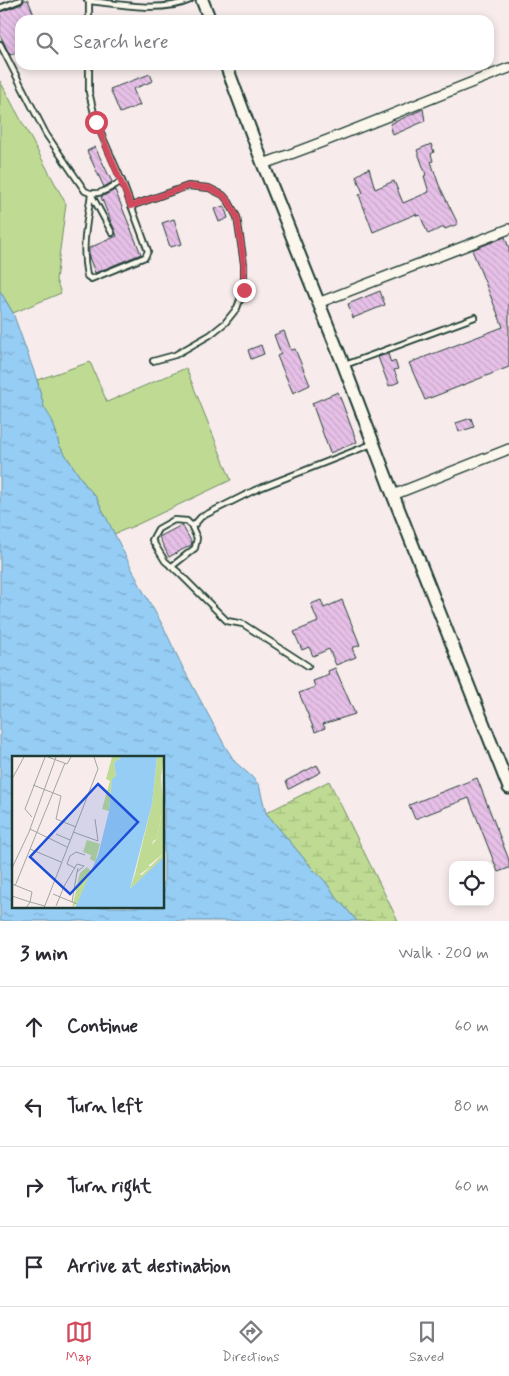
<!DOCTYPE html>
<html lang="en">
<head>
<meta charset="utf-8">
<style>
	:root { --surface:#fff; --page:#f2f2f3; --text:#2b2b33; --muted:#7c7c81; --line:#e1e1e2; --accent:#d1495b }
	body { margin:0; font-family:Mynerve,sans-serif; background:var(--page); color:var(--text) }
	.controls { position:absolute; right:15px; bottom:15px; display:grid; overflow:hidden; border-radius:10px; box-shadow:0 2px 8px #0003 }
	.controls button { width:45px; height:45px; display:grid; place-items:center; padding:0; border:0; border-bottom:1px solid var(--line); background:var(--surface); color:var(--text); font:25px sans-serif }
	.stop { position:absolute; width:15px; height:15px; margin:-11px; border:4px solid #d1495b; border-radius:50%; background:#fff }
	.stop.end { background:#d1495b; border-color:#fff; box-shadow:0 1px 5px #0008 }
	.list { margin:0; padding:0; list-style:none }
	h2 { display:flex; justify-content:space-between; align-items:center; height:65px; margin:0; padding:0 20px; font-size:21px }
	h2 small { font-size:16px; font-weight:400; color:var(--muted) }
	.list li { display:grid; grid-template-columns:32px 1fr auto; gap:15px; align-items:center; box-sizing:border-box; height:80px; padding:0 20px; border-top:1px solid var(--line) }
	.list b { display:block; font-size:19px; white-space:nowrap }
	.list em { font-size:16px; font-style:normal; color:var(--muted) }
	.icon { flex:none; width:28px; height:28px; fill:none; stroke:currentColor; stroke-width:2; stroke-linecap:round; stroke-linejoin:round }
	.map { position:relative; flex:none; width:509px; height:921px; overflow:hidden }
	.search { position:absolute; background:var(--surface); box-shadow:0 2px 8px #0003; left:15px; right:15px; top:15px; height:55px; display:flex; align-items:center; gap:12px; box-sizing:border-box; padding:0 18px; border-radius:15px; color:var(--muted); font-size:19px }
	.sheet { height:385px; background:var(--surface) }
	nav { display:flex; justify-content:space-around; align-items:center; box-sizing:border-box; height:70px; border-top:1px solid var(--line); background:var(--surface); font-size:14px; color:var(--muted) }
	nav a { display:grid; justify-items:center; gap:2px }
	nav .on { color:var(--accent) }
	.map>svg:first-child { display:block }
	.green { fill:#bfdb93; stroke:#6f8c64 }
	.wetland { fill:url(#wetland-marsh); stroke:#6f8c64 }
	.water { fill:url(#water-ripples); stroke:#6693a8; fill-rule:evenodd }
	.building { fill:url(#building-back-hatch); stroke:#1f3d34 }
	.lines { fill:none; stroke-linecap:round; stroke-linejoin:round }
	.service-casing { stroke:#1f3d34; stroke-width:8 }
	.minor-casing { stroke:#1f3d34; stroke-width:12 }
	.tertiary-casing { stroke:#1f3d34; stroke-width:15 }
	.service { stroke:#fbf7ec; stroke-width:4.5 }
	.minor { stroke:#fbf7ec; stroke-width:9 }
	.tertiary { stroke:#fbf7ec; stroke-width:11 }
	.route { stroke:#d1495b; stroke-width:6 }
	.inset-road { fill:none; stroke:#a1a6a2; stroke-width:1 }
	.view { fill:#1d4ed8; fill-opacity:0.15; stroke:#1d4ed8; stroke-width:2.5 }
	.inset-edge { fill:none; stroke:#1f3d34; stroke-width:2.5 }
</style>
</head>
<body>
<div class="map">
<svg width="509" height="921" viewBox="0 0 509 921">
	<defs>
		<pattern id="wetland-marsh" width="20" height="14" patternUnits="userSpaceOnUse" patternTransform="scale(1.25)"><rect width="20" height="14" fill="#bfdb93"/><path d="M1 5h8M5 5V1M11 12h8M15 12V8" fill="none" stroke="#a4bd7f"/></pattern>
		<pattern id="water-ripples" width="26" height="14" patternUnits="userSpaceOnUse" patternTransform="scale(1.25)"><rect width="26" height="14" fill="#96cdf5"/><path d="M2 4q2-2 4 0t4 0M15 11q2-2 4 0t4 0" fill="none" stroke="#7aa8c7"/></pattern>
		<pattern id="building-back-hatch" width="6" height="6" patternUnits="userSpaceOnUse" patternTransform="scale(1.25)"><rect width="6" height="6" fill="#e7c0e8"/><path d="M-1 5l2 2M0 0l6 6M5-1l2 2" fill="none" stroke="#c6a6c8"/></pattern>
	</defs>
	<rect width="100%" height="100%" fill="#f7eceb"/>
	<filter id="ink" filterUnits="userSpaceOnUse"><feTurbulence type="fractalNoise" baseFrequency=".02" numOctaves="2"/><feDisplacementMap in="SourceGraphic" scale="10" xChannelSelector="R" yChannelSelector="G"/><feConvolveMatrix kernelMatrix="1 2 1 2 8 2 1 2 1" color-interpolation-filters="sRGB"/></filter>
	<g filter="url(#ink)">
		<g class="green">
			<path d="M0 81 66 204 56 280 61 293 13 313 0 291Z"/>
			<path d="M90 362 107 402 186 368 231 480 134 526 114 534 96 497 84 483 59 445 56 432 44 407 37 380Z"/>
		</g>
		<path class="wetland" d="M329 781 398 921H357L336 897 325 881 311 867 266 813Z"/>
		<path class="water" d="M0 291 13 313 37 380 44 407 52 420 56 432 59 445 84 483 96 497 142 589 163 626 183 668 225 746 235 762 251 776 259 785 266 813 311 867 325 881 336 897 357 921H0ZM14 757H164V907H14Z"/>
		<g class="building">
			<path d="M24 0H28L36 20H20V51L10 55 0 35V12L22 4Z"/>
			<path d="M150 74 153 81 133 89 140 105 120 113 110 89Z"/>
			<path d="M423 109 425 121 393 135 390 124Z"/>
			<path d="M431 144 434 152 431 154 433 161 431 162 439 185 458 224 445 229 444 227 428 234 420 215 417 216 416 214 373 232 359 195 363 193 356 176 369 168 375 189 394 181 403 203 429 192 424 176 426 175 417 150Z"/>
			<path d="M95 147 112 182 104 187 87 151Z"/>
			<path d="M115 190 141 254 95 273 89 257V248L117 236 101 197Z"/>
			<path d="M224 206 228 218 219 222 214 209Z"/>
			<path d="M174 219 182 244 170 247 162 223Z"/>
			<path d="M505 237 509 248V367L425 400 409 363 503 327 472 250Z"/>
			<path d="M380 291 385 305 353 318 348 304Z"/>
			<path d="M284 331 291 350 295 349 310 385 293 393 277 356 281 354 274 335Z"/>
			<path d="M261 345 264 354 251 359 248 350Z"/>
			<path d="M388 354 391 363 395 361 398 369 394 370 399 382 389 386 378 357Z"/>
			<path d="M338 392 357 442 330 453 312 403Z"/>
			<path d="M471 418 474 427 459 432 456 423Z"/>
			<path d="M182 525 192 543 191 545 169 557 159 537Z"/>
			<path d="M321 600 324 608 342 600 360 645 352 648 356 657 336 665 329 649 313 656 309 647 302 650 294 632 318 622 311 604Z"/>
			<path d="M335 668 355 714 323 724 325 728 315 732 299 693 315 687 313 681 329 675 328 671Z"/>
			<path d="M317 765 321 772 289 789 286 781Z"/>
			<path d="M477 778 509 860V868L498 872 469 798 415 819 409 805Z"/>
		</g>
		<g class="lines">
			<defs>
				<g id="service">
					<path d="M87 0 89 1C119 4 162 13 190 0"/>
					<path d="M89 1V20"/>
					<path d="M0 8 20 0"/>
					<path d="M0 44 46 134 85 191C98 198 110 188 122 181"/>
					<path d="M89 65V92L96 122 122 181 148 251 145 257 91 279 87 276C81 246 87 223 91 194L112 233"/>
					<path d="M131 206 188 186 209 188 223 195 229 202 237 217 244 264V289L237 308 225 323 210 335 175 355 153 361"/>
					<path d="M345 365 475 317"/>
					<path d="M171 567 195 548 197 538 191 525"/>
					<path d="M308 666 243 624 227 621 178 572 165 561 152 540 158 529 174 520 187 521 191 525H194L201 517 255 490 372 444"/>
				</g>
				<g id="minor">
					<path d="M263 164C346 135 427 99 509 68"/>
					<path d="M318 303 509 229"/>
					<path d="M393 495 509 449"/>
				</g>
				<g id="tertiary">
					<path d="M202 0 210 20"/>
					<path d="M226 65 263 164 344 366 393 495 509 788"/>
				</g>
			</defs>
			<use href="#service" class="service-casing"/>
			<use href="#minor" class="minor-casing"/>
			<use href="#tertiary" class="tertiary-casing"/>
			<use href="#service" class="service"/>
			<use href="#minor" class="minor"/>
			<use href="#tertiary" class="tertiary"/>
		</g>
	</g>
	<g class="lines" filter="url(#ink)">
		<path class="route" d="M96 122 131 206 188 186 209 188 223 195 229 202 237 217 244 264V290"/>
	</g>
	<g transform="translate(12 756)">
		<rect width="152" height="152" fill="#f7eceb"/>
		<path d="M145 1H152L149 21 152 59 149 60 145 83 141 85 136 110H139L127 119 123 118 140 48ZM75 84 88 88 83 106 78 103 79 99 71 96ZM75 111 79 115 69 143 60 152 68 117Z" fill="#bfdb93"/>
		<path d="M152 59V97L136 110 137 92 145 83 149 60Z" fill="#bfdb93"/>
		<path d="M100 1H109L102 7 104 20 99 32 97 55 90 53 98 25 94 23ZM152 97 150 104 118 133 123 118 130 119Z" fill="#bfdb93"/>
		<path d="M109 1H145L140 48 118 133 152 101V152H63L86 99 97 55 100 23 104 20 102 7Z" fill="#96cdf5"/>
		<path class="inset-road" d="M36 1 55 8 59 1M0 23 12 1M21 29 49 40 44 63 64 71M20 61 13 53 33 1M18 73 55 91M61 76 86 85 83 63M44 78 58 84M18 93 49 106M0 112 17 76 44 1M63 112 55 108 58 100 64 96 73 99M42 124 51 133 44 150M0 128 20 136 18 146M3 130 53 7M51 132 65 108 72 110 65 116 66 112M41 138 65 148M0 140 18 146M60 146 65 116M14 152 18 146 33 150M32 152 86 13 82 1"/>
		<path class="view" d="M86 28 126 66 58 138 18 101Z"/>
		<rect width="152" height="152" class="inset-edge"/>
	</g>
</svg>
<div class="controls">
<button><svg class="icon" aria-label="locate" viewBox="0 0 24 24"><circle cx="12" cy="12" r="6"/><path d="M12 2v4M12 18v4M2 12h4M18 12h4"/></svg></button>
</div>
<div class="stop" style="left:96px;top:122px"></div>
<div class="stop end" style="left:244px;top:290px"></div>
<div class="search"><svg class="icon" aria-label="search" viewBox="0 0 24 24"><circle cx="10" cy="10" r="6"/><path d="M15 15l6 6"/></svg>Search here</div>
</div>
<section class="sheet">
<h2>3 min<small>Walk · 200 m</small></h2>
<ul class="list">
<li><svg class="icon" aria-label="ahead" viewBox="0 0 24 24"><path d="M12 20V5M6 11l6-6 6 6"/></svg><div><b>Continue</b></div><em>60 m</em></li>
<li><svg class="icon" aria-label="left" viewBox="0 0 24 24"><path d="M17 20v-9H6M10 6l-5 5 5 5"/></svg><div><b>Turn left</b></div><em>80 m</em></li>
<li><svg class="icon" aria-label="right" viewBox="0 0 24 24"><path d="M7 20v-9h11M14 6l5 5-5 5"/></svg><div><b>Turn right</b></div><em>60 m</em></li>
<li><svg class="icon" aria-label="arrive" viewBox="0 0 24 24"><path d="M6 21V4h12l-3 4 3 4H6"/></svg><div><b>Arrive at destination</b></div></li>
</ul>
</section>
<nav>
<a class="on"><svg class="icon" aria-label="map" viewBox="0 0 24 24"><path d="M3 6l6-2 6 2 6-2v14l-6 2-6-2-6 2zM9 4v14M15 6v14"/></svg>Map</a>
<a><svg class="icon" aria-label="directions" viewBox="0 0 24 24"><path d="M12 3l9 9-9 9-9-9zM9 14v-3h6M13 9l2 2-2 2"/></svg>Directions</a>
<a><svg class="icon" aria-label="saved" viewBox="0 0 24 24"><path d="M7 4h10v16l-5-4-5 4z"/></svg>Saved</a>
</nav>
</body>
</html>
